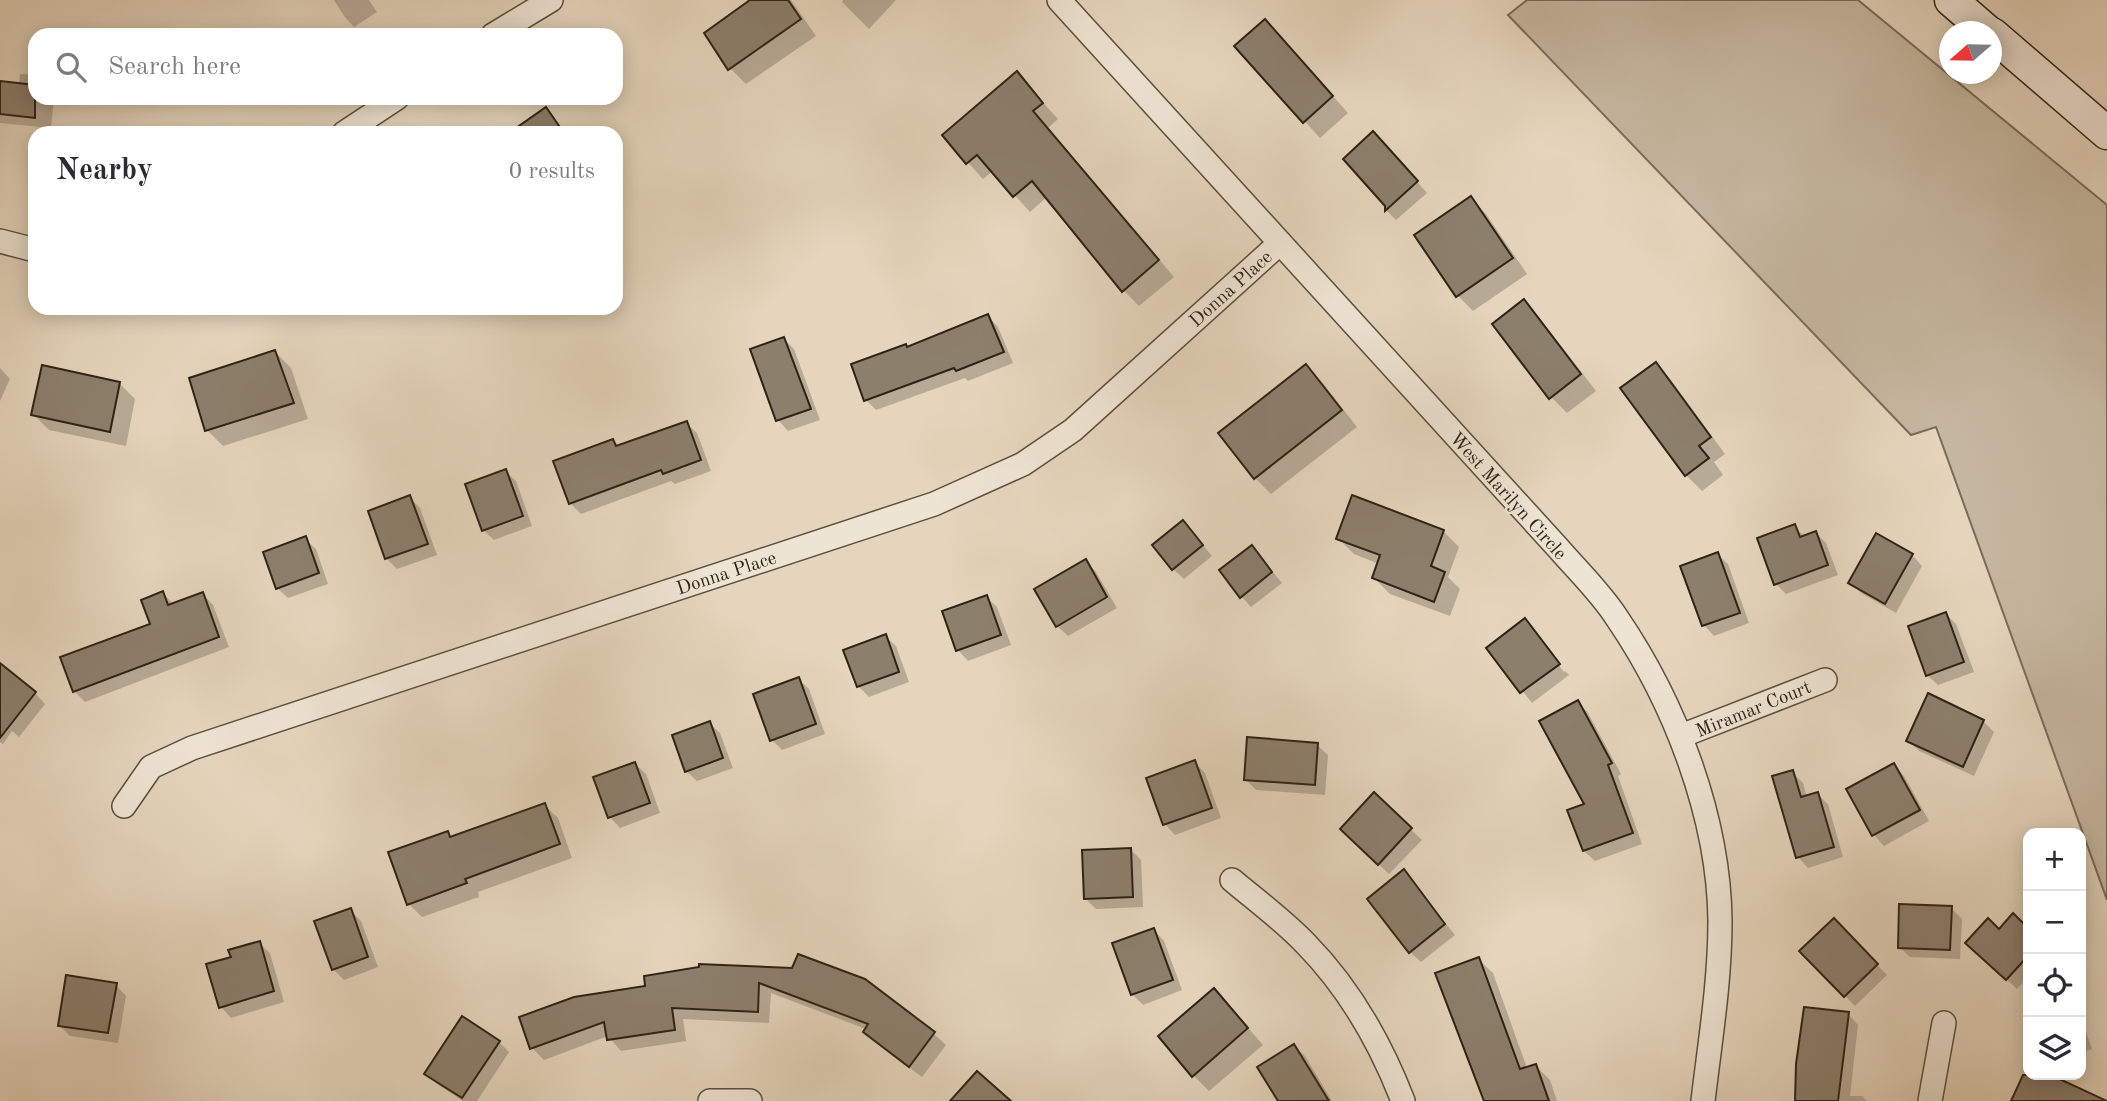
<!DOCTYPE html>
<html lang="en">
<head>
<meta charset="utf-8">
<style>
	:root { --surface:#fff; --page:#f7f7f7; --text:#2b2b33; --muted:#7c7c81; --line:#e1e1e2 }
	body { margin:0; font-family:"Old Standard TT",serif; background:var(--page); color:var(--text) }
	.controls { position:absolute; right:21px; bottom:21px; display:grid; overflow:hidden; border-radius:14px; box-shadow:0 4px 18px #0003 }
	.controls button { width:63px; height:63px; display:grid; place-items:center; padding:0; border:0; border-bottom:2px solid var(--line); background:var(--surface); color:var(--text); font:35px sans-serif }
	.compass { position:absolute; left:1939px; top:21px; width:63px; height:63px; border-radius:50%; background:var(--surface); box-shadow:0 4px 18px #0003; rotate:250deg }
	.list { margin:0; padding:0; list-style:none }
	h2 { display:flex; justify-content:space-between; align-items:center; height:91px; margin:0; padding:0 28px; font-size:30px }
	h2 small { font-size:23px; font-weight:400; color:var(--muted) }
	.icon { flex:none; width:38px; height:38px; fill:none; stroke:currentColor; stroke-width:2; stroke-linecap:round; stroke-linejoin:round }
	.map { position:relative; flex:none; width:2107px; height:1101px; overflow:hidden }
	.search { position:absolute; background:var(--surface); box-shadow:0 4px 18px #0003; left:28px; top:28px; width:595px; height:77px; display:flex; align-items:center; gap:18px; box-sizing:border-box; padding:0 24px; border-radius:21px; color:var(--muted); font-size:26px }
	.panel { position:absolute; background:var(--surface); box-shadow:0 4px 18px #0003; left:28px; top:126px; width:595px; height:189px; border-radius:21px }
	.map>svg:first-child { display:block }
	.green { fill:#c6b7a0; stroke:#796c5b; stroke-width:2 }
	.shadow { fill:#0003 }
	.building { fill:#8c7f6c; stroke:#2c2216; stroke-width:2 }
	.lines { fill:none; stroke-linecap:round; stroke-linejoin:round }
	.street-casing { stroke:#5a4f40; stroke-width:26 }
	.secondary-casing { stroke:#2c2216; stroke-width:35 }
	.street { stroke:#eee4d3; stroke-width:23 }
	.secondary { stroke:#eee4d3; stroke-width:32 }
	.labels { text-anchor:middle; stroke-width:5; stroke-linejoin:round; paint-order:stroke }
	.street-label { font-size:19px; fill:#2c2216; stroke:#eee4d3 }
</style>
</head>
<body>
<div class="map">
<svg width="2107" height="1101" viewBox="0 0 2107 1101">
	<rect width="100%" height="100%" fill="#e5d5bc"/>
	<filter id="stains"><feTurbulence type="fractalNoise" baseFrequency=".00286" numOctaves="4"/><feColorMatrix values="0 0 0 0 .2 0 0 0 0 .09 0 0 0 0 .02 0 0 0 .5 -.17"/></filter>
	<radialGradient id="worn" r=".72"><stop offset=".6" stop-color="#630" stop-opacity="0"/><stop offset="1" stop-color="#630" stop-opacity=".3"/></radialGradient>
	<path class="green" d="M1527 0H1858L2107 205V900L1936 427 1911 435 1508 15Z"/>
	<g class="shadow">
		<path d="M334 0H369L377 12 354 27 344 16Z"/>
		<path d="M753 0H791L816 36 746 84 730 68Z"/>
		<path d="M843 0H896L869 29 842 2Z"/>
		<path d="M1280 37 1348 113 1320 138 1237 47Z"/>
		<path d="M20 74 35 75V98H54L51 128 0 123V83L19 85Z"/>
		<path d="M1017 74 1058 119 1048 128 1174 277 1139 306 1123 290 1047 197 1030 212 993 171 983 179 944 136Z"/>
		<path d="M1384 144 1427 193 1396 220 1386 210Z"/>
		<path d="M1471 198 1486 214 1527 274 1473 311 1457 295Z"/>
		<path d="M1524 301 1539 317 1596 391 1567 413 1551 397Z"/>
		<path d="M328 308H340L333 313Z"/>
		<path d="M988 316 998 327 1013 363 968 381 965 378 876 410 866 400 908 348Z"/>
		<path d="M784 339 794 349 820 420 788 431 778 420 752 350Z"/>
		<path d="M275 352 291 368 308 419 223 446 207 430Z"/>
		<path d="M1656 364 1671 380 1725 454 1714 462 1723 475 1702 491 1686 475Z"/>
		<path d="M1306 367 1322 382 1357 427 1271 494 1255 478 1221 434Z"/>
		<path d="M0 368 10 379 0 401Z"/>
		<path d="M119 383 135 399 126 446 49 430 33 414Z"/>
		<path d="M686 423 697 433 711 471 675 484 671 481 581 514 570 503 613 441 619 447Z"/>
		<path d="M505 471 516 481 532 526 494 540 483 530Z"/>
		<path d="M409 497 420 508 437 555 397 569 387 559 370 512Z"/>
		<path d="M1794 526 1805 537 1816 533 1826 543 1838 575 1786 594 1776 584Z"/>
		<path d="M1443 531 1459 547 1448 577 1460 589 1450 616 1390 594 1374 578 1379 564 1354 554 1338 538Z"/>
		<path d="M1193 533 1212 556 1184 579 1173 569Z"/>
		<path d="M305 539 316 549 328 584 288 598 277 588Z"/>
		<path d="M1252 547 1282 583 1251 607 1241 596Z"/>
		<path d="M1717 554 1728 564 1749 623 1714 636 1704 625 1683 567Z"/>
		<path d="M1912 555 1922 566 1896 613 1861 593 1850 583Z"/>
		<path d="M1086 561 1096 572 1117 608 1068 636 1057 626Z"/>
		<path d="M163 593 174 605 203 594 213 605 229 647 85 702 74 691 152 625Z"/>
		<path d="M986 597 997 607 1011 645 968 661 958 650Z"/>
		<path d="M1946 614 1956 624 1974 672 1938 685 1927 675Z"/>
		<path d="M1525 620 1534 629H1531L1564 672 1565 671 1569 675 1532 703 1488 648Z"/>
		<path d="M885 636 896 646 909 682 869 697 858 686Z"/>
		<path d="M0 675 35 693 45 704 19 737 12 731 3 744 0 742Z"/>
		<path d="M798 679 809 689 825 734 782 750 772 740Z"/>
		<path d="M1578 702 1588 713 1621 774 1618 776 1642 844 1595 861 1584 851 1587 805Z"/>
		<path d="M1983 721 1994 732 1974 776 1919 751 1908 740Z"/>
		<path d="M709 723 720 733 733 768 697 781 686 771Z"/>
		<path d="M1317 745 1328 755 1325 795 1256 790 1245 779Z"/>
		<path d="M1194 762 1205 773 1221 818 1175 835 1165 824 1148 779Z"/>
		<path d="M635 764 646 774 660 813 620 828 610 817Z"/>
		<path d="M1894 765 1904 776 1929 821 1884 846 1874 835 1849 790Z"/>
		<path d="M1792 772 1803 783 1807 797 1817 794 1828 804 1843 857 1808 868 1798 857Z"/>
		<path d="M1374 794 1422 840 1389 874 1342 829Z"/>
		<path d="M544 805 558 818 572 858 478 892 479 897 422 917 409 904 447 833 453 838Z"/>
		<path d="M1130 849 1141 860 1143 907 1096 909 1086 899Z"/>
		<path d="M1404 872 1455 935 1421 962 1410 952Z"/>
		<path d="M1951 908 1962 919 1960 959 1910 957 1899 947Z"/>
		<path d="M350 910 361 921 378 967 344 980 333 969Z"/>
		<path d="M2013 916 2028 930V977L2017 989 1978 953Z"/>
		<path d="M1834 920 1887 975 1855 1006 1802 951Z"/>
		<path d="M1154 930 1164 941 1182 990 1143 1005 1132 994Z"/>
		<path d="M259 943 270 953 284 1002 231 1018 221 1007Z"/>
		<path d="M1478 959 1493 973 1527 1068 1536 1066 1550 1080 1557 1101H1486Z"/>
		<path d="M646 978 864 980 934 1034 946 1045 922 1077 877 1043 865 1031 866 1029 771 993 769 1023 683 1019 686 1041 621 1051 608 1036 544 1060 532 1048 647 987Z"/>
		<path d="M116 985 126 996 118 1043 70 1036 60 1026Z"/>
		<path d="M2028 1002V1019L2023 1004Z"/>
		<path d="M1229 1006 1263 1045 1209 1091 1194 1076Z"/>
		<path d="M1848 1014 1858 1025 1850 1096H1862L1867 1101H1797Z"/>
		<path d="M2081 1018 2092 1049 2081 1053Z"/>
		<path d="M499 1042 509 1052 477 1101H463L437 1084 426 1073Z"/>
		<path d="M1294 1046 1305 1056 1332 1101H1280Z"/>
	</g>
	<g class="building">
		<path d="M750 0H788L801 19 728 70 704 33Z"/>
		<path d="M1265 19 1333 96 1303 123 1234 46Z"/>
		<path d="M1017 71 1043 103 1033 111 1159 260 1122 292 1032 181 1013 197 977 155 966 164 942 135Z"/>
		<path d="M0 81 35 85V118L0 114Z"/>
		<path d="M546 107 564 133H509Z"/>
		<path d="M1373 131 1418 181 1385 211V206L1343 159Z"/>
		<path d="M1471 196 1513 258 1456 297 1414 235Z"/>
		<path d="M1524 299 1581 374 1549 399 1492 324Z"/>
		<path d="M988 314 1004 352 956 371 954 368 864 401 851 364 906 344 907 347Z"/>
		<path d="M784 337 811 409 776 421 750 349Z"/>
		<path d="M275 350 294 403 205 431 189 378Z"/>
		<path d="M1656 362 1711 437 1699 446 1709 458 1685 476 1620 388Z"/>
		<path d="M1306 364 1342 410 1254 479 1218 433Z"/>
		<path d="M42 365 120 382 110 432 31 415Z"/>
		<path d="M687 421 701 460 663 474 661 470 569 504 553 461 613 439 616 446Z"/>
		<path d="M506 469 523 516 482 531 465 484Z"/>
		<path d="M410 495 428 544 385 559 368 511Z"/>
		<path d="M1352 495 1444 530 1431 566 1445 572 1434 602 1372 578 1380 555 1336 539Z"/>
		<path d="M1183 520 1203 545 1172 570 1152 545Z"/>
		<path d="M1795 524 1800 537 1816 531 1828 565 1774 585 1757 538Z"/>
		<path d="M1876 533 1913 554 1885 604 1848 583Z"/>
		<path d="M306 536 319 573 276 589 263 552Z"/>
		<path d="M1252 545 1272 572 1240 598 1219 570Z"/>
		<path d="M1718 552 1740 613 1702 626 1680 566Z"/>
		<path d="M1086 559 1107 597 1056 627 1034 589Z"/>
		<path d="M163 591 168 605 203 592 219 637 73 692 60 657 150 624 141 600Z"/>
		<path d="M987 595 1001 635 956 651 942 611Z"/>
		<path d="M1946 612 1964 662 1926 676 1908 626Z"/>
		<path d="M1525 618 1560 664 1520 693 1486 648Z"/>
		<path d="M886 634 899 672 857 687 843 650Z"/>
		<path d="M0 663 36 692 0 738Z"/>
		<path d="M799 677 816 724 770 741 753 694Z"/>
		<path d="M1928 693 1984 720 1963 767 1906 741Z"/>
		<path d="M1578 700 1612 763 1608 765 1633 833 1583 851 1567 810 1584 804 1539 721Z"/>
		<path d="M710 721 723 758 685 772 672 735Z"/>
		<path d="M1247 737 1318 743 1315 785 1244 780Z"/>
		<path d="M1195 760 1212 808 1163 825 1146 778Z"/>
		<path d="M635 762 650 803 608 818 593 777Z"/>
		<path d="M1894 763 1920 810 1872 836 1846 789Z"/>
		<path d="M1793 770 1801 797 1818 792 1834 847 1796 858 1772 776Z"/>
		<path d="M1374 792 1412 828 1378 865 1340 829Z"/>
		<path d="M545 803 560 844 465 879 467 883 407 905 388 852 448 831 450 837Z"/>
		<path d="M1131 848 1133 897 1084 899 1082 850Z"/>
		<path d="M1404 869 1445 924 1409 953 1367 899Z"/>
		<path d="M1899 904 1952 906 1950 950 1898 948Z"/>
		<path d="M351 908 368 957 332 970 314 921Z"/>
		<path d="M2013 913 2028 928V956L2006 980 1965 943 1988 918 1999 929Z"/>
		<path d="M1834 918 1878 964 1844 997 1799 951Z"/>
		<path d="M1154 928 1173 980 1131 995 1112 943Z"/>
		<path d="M260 941 274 991 219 1008 206 964 231 957 228 950Z"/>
		<path d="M798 954 865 979 935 1032 909 1067 863 1032 868 1024 759 983 758 1012 672 1008 675 1030 607 1040 604 1022 530 1049 519 1017 574 997 645 986 644 976 699 967V964L792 968Z"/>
		<path d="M1479 957 1520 1069 1536 1064 1549 1101H1484L1435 973Z"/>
		<path d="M66 975 117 983 108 1033 58 1026Z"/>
		<path d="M1214 988 1248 1028 1192 1077 1158 1036Z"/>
		<path d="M1804 1007 1849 1012 1838 1101H1795L1796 1064Z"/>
		<path d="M462 1016 500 1041 462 1098 424 1074Z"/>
		<path d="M1294 1044 1329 1101H1278L1257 1067Z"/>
		<path d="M977 1071 1011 1101H950Z"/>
		<path d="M2023 1075H2051L2107 1101H2011Z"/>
	</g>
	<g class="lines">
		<defs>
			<g id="street">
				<path d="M1059 0 1559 549C1578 571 1601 593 1617 618 1675 703 1719 817 1720 921 1720 982 1710 1041 1703 1101"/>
				<path d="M493 35 551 0"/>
				<path d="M344 133 397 98"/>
				<path d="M0 241 35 250"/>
				<path d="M1681 736 1825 680"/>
				<path d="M124 806 151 767 192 748 934 504 1023 464 1073 430 1280 243"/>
				<path d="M1232 880C1257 901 1284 921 1306 944 1350 989 1381 1044 1403 1101"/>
				<path d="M710 1101H750"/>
				<path d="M1930 1101 1944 1023"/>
			</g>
			<g id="secondary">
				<path d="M1951 0 1988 32"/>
				<path d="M1992 34 2107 133"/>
			</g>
		</defs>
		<use href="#street" class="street-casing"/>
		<use href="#secondary" class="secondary-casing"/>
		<use href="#street" class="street"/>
		<use href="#secondary" class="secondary"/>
	</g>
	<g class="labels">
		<g class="street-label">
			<text transform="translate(1230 288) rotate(-42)" y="7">Donna Place</text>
			<text transform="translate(1509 495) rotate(48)" y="7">West Marilyn Circle</text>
			<text transform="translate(726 572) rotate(-18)" y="7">Donna Place</text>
			<text transform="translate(1753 708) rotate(-22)" y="7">Miramar Court</text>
		</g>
	</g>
	<rect width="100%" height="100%" filter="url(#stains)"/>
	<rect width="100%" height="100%" fill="url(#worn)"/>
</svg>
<div class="controls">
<button>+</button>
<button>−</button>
<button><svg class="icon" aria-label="locate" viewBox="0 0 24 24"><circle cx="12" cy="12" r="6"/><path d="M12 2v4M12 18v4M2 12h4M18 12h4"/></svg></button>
<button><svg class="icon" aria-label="layers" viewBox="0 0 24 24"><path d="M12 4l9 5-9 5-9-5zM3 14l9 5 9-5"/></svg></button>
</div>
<svg class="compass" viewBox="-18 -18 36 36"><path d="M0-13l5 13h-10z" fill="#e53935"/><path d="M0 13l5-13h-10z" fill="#7c7c81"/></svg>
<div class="search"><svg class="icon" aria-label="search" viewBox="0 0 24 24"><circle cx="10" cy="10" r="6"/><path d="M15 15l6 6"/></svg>Search here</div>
<section class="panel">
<h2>Nearby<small>0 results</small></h2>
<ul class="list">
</ul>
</section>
</div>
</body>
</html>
